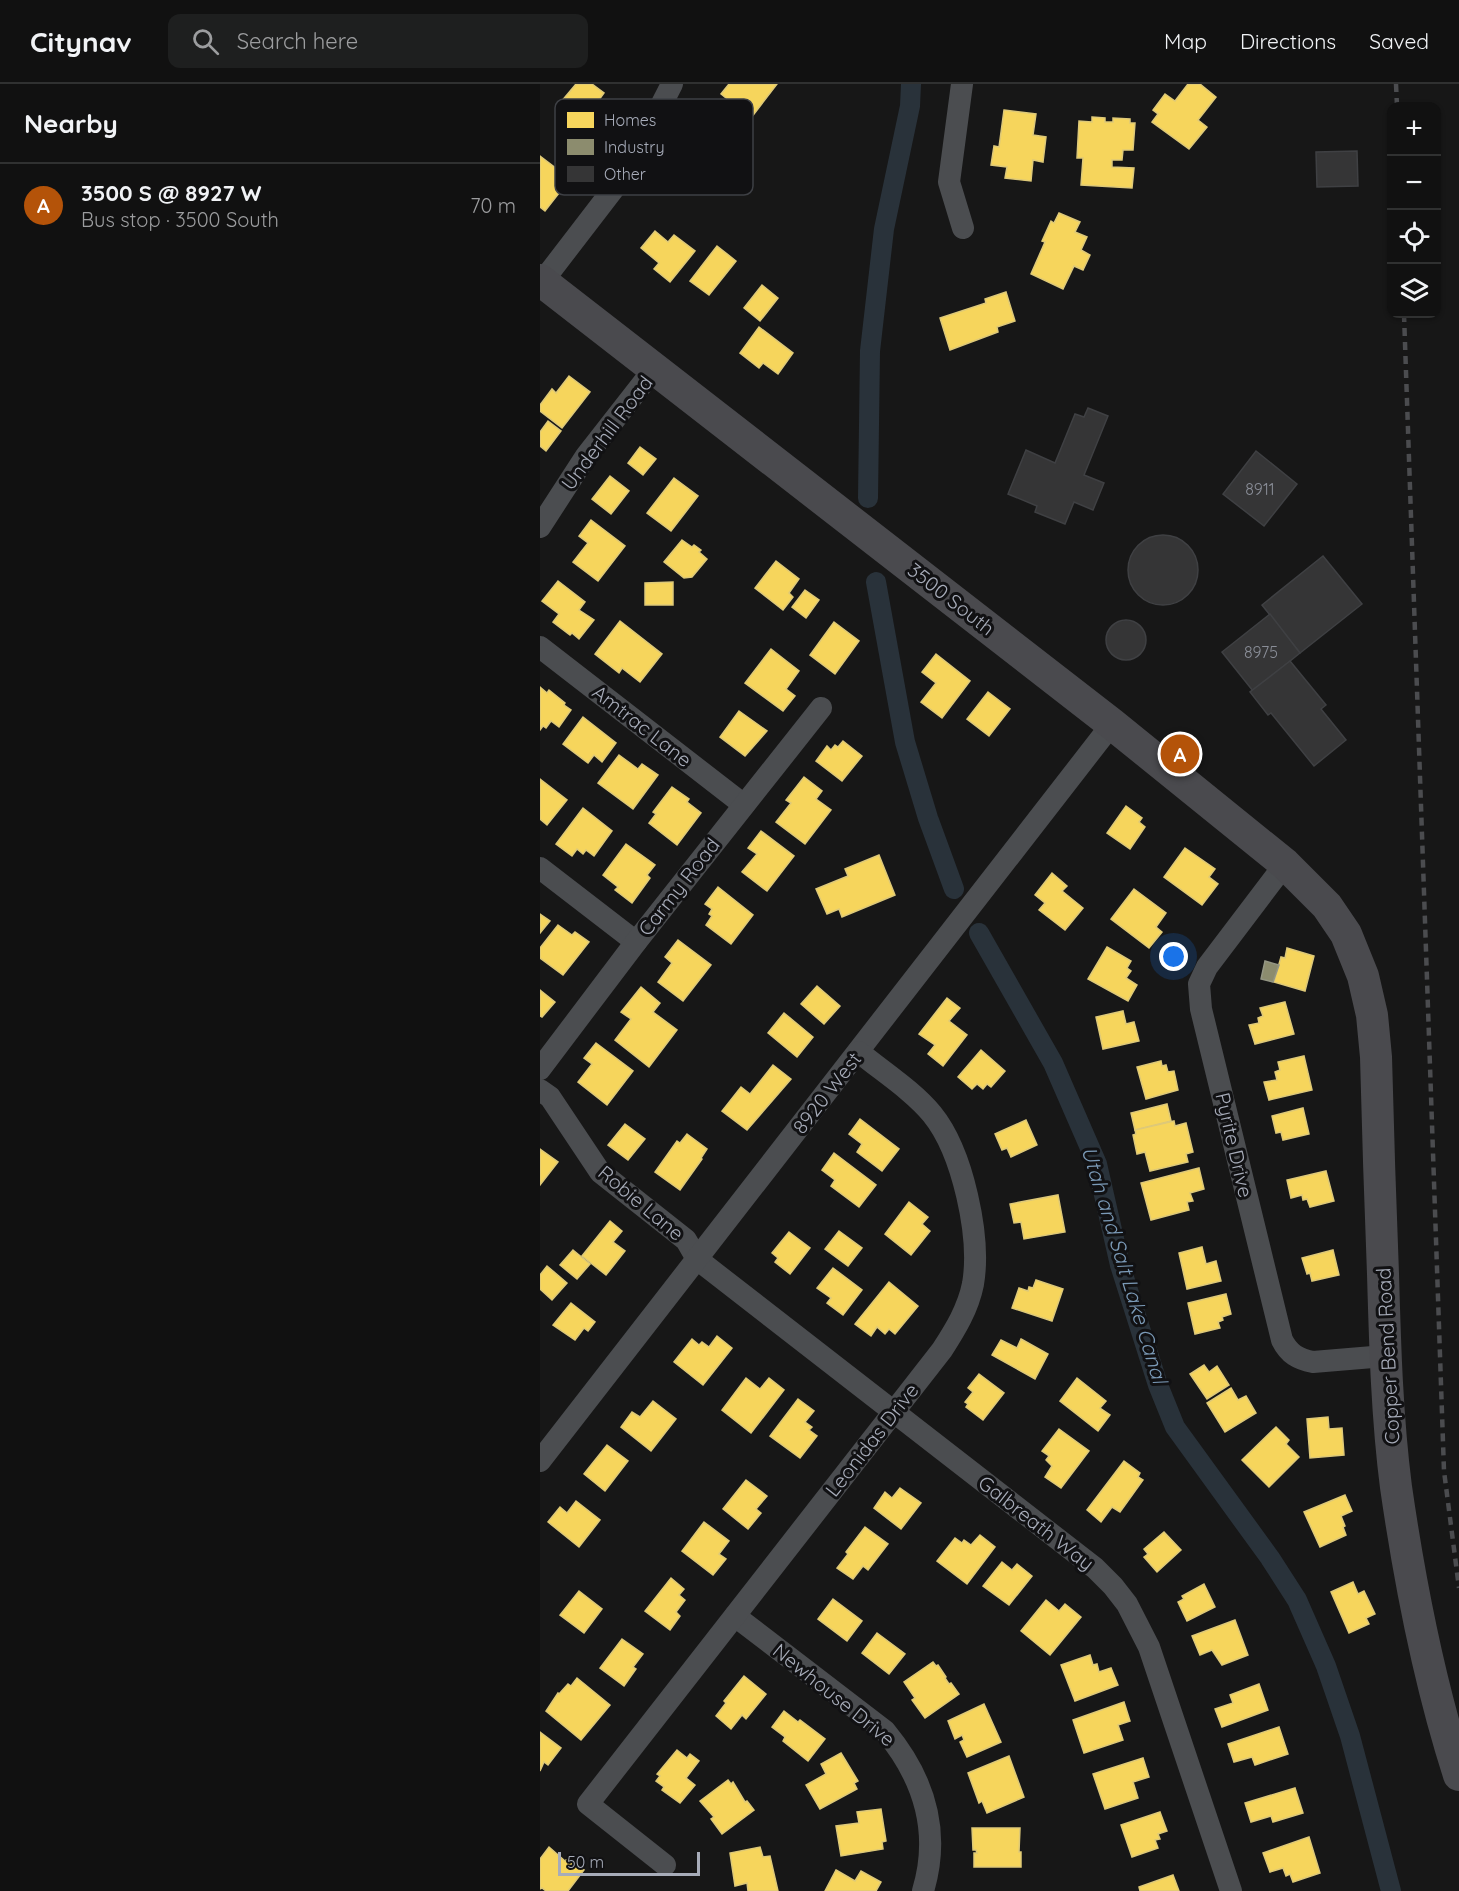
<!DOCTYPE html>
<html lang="en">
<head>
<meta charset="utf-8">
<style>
	:root { --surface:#111; --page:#1e1f1f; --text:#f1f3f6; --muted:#9c9d9f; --line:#303131; --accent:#b45309 }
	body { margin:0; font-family:Quicksand,sans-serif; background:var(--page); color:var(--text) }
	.controls { position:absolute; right:18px; top:18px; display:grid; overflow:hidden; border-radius:12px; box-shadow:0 2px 4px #0004 }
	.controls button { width:54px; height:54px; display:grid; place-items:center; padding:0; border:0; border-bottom:2px solid var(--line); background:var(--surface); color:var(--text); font:30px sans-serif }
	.scale { position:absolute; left:18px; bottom:15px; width:142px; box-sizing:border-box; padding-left:6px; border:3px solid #a7acb9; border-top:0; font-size:16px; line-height:21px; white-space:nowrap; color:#a7acb9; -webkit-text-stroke:4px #111113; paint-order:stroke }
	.you { position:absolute; left:634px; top:873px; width:21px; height:21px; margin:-15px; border:4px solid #fff; border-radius:50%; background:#1a73e8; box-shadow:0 0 0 9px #1a73e833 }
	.badge { display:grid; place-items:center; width:39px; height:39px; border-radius:50%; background:var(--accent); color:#fff; font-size:20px; font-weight:700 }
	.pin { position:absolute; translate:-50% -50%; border:3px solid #fff; box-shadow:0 2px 6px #0006 }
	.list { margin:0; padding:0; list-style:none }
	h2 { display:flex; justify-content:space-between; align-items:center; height:78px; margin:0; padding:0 24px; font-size:26px }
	h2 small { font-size:20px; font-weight:400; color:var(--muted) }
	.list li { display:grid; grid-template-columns:39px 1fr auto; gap:18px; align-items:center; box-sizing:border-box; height:84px; padding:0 24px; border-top:2px solid var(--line) }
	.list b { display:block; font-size:22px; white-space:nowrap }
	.list p { margin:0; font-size:20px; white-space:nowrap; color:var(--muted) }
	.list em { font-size:20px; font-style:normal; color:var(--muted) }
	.icon { flex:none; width:33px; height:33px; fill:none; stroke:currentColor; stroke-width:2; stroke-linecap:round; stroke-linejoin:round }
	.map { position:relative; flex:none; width:919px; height:1807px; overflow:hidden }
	header { display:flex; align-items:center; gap:36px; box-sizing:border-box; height:84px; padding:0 30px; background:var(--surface); border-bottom:2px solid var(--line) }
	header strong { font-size:28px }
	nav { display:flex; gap:33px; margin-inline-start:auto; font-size:21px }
	.search { width:420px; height:54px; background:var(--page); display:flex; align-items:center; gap:15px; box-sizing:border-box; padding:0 21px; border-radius:12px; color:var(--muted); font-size:22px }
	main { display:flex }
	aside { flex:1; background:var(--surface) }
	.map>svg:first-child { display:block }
	.homes { fill:#f6d55c; stroke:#dec978; stroke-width:1.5 }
	.industry { fill:#8c8c6e; stroke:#949684; stroke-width:1.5 }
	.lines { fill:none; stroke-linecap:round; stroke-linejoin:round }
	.canal { stroke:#29323a; stroke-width:20 }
	.building { fill:#353536; stroke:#3f4043; stroke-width:1.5 }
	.street { stroke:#4b4d50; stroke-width:22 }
	.secondary { stroke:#4a4a4e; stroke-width:32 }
	.rail { stroke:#4b4c4f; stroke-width:4.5; stroke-dasharray:8 6; stroke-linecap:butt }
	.labels { text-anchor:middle; stroke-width:6; stroke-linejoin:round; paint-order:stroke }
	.number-label { font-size:16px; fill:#8a8e98 }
	.street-label { font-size:20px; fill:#a7acb9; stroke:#111113 }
	.water-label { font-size:21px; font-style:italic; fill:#7b9ab7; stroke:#111113 }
	.key { fill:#111113; stroke:#3e4045; stroke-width:1.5 }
	.key-label { font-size:16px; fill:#a7acb9 }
</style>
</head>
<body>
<header>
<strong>Citynav</strong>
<div class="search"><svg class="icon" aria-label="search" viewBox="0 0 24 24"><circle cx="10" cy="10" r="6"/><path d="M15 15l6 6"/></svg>Search here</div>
<nav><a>Map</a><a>Directions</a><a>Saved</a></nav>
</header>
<main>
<aside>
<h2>Nearby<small></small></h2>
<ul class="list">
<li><span class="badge">A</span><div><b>3500 S @ 8927 W</b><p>Bus stop · 3500 South</p></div><em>70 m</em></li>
</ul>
</aside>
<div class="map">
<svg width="919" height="1807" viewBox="0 0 919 1807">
	<rect width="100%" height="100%" fill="#171717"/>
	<g class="homes">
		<path d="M36 0H52L64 9 56 20 59 23 55 28 60 32 48 48 26 30 29 25 21 18Z"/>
		<path d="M189 0H237L211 34 181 10Z"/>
		<path d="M648 0H660L676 13 658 36 667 43 649 65 612 38 618 30 613 26 625 10 635 17Z"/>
		<path d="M464 26 496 30 493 51 506 53 503 78 493 76 491 97 465 94 467 83 451 81 454 62 459 63Z"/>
		<path d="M552 33 565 34V38H573V34L590 35V39H595L593 66H583L582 76H572V83L594 84 592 104 541 101 543 74H537L539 37 552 38Z"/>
		<path d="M0 72 30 95 5 127 0 123Z"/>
		<path d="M519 129 540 138 535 148 547 153 541 166 550 171 543 186 534 182 523 205 491 190 505 158 502 157 511 137 514 139Z"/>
		<path d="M115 147 128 158 134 151 155 167 130 198 114 185 119 179 101 164Z"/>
		<path d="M177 162 196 177 169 211 150 197Z"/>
		<path d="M222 201 238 214 220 237 204 224Z"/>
		<path d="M466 208 475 237 457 243 458 248 410 266 400 234 446 219 445 215Z"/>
		<path d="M219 243 253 269 238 290 223 279 219 284 200 269Z"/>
		<path d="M29 292 50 308 22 344 0 327V321L12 305 16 309Z"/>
		<path d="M8 337 21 347 6 367 0 362V348Z"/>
		<path d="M100 363 116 375 103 391 88 379Z"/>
		<path d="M70 392 89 407 71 430 52 415Z"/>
		<path d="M134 394 158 412 131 447 107 429Z"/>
		<path d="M51 436 85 462 58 497 33 478 48 459 39 452Z"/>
		<path d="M142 456 152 463 154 461 161 466 159 468 167 475 152 493 144 494 124 478Z"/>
		<path d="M236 477 259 495 249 509 253 513 243 526 215 504Z"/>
		<path d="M18 497 45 518 39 526 54 536 39 555 32 549 30 551 13 538 19 530 2 517Z"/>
		<path d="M133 498V521H105V499Z"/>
		<path d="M265 506 279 516 266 534 252 523Z"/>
		<path d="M80 537 122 570 100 598 82 584 79 589 55 570Z"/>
		<path d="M294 538 319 557 295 590 270 571Z"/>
		<path d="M231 565 259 587 246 605 255 612 243 627 205 599Z"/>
		<path d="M396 570 430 597 402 634 381 618 396 599 382 588Z"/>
		<path d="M0 603 7 609 9 606 25 619 24 621 31 626 19 643 11 637 6 644 3 642 0 646Z"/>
		<path d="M448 608 470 625 449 652 427 635Z"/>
		<path d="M199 627 227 647 205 672 180 653Z"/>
		<path d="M43 633 76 659 62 678 54 671 48 679 23 660Z"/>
		<path d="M303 657 322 672 302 697 276 677 287 662 291 666 295 661 298 663Z"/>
		<path d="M79 671 98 685 102 680 118 691 93 725 58 699Z"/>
		<path d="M264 693 282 707 276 715 291 726 265 760 236 738 251 719 246 716Z"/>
		<path d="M0 695 27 716 7 741 0 735Z"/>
		<path d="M132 703 149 715 147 718 161 729 137 761 109 739 116 730 113 728Z"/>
		<path d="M586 722 602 734 599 738 605 743 590 765 567 749Z"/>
		<path d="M43 724 72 747 54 772 46 766 43 770 37 765 32 772 16 760Z"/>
		<path d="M221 747 254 772 227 807 202 788 217 770 208 764Z"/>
		<path d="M86 760 115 781 107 791 110 794 92 819 75 806 78 803 63 791Z"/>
		<path d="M645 764 675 785 669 793 678 800 662 821 624 793Z"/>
		<path d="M339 771 355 811 302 833 299 825 287 830 276 805 308 792 305 785Z"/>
		<path d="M512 789 527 802 522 807 543 824 525 846 499 826 505 819 495 811Z"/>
		<path d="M178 803 213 831 191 860 166 841 172 832 169 830 172 825 165 820Z"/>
		<path d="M594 805 626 829 616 843 622 848 609 864 571 835Z"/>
		<path d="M0 830 10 837 0 849Z"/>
		<path d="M18 841 32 851 35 848 49 858 23 891 0 874V864Z"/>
		<path d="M138 856 171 881 143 917 118 898 132 879 125 873Z"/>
		<path d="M567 863 591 877 587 884 591 887 586 894 597 901 588 917 548 895Z"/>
		<path d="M747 864 774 872 765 907 734 898 741 873 745 874Z"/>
		<path d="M277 902 300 922 284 940 261 920Z"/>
		<path d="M101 903 120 919 113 928 137 946 109 983 75 956 91 935 81 928Z"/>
		<path d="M0 906 15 918 2 933 0 932Z"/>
		<path d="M407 914 420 924 409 937 427 951 403 982 388 970 395 961 379 950Z"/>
		<path d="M745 918 754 950 715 960 709 941 719 939 718 934 723 932 720 924Z"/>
		<path d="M583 927 586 940 594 938 599 957 563 965 556 933Z"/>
		<path d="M244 929 273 953 257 973 228 949Z"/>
		<path d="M56 959 93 987 67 1021 38 998 52 980 44 974Z"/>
		<path d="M441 966 465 987 451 1003 447 1000 443 1005 437 1000 432 1005 418 993Z"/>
		<path d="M764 972 772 1006 729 1016 724 998 737 996 735 988 740 986 738 978Z"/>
		<path d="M621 977 622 982 626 981 628 988 634 987 638 1006 606 1015 597 983Z"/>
		<path d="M233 981 251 995 207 1046 182 1027 201 1003 210 1010Z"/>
		<path d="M627 1020 631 1037 595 1046 591 1029Z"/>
		<path d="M763 1024 769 1050 743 1056 741 1048 736 1049 732 1032Z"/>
		<path d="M320 1035 359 1065 342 1087 317 1068 322 1060 309 1050Z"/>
		<path d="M486 1036 497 1061 471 1073 467 1064 462 1066 455 1050Z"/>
		<path d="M634 1037 635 1042 646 1039 653 1068 646 1070 648 1078 610 1087 605 1068 597 1070 593 1051 596 1050 595 1046Z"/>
		<path d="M85 1040 105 1055 88 1076 68 1061Z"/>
		<path d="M147 1050 167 1065 161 1074 162 1075 140 1106 115 1088 137 1057 140 1059Z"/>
		<path d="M0 1065 18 1078 0 1101Z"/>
		<path d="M294 1069 336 1101 319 1123 291 1102 295 1096 282 1086Z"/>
		<path d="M659 1084 664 1105 650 1109 653 1117 647 1118 649 1126 611 1136 601 1099Z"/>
		<path d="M786 1087 794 1117 770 1123 767 1115 763 1116 762 1111 751 1114 747 1096Z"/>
		<path d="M518 1111 525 1148 484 1155 481 1138 474 1139 470 1120Z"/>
		<path d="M369 1118 388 1133 382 1140 390 1147 371 1171 345 1150Z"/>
		<path d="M70 1137 82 1147 73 1158 85 1167 66 1191 42 1172Z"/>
		<path d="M299 1147 322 1164 308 1182 285 1165Z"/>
		<path d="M249 1148 270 1164 250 1190 235 1178 238 1174 232 1169Z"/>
		<path d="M662 1163 666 1180 676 1177 681 1197 647 1205 639 1169Z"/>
		<path d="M33 1166 50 1180 37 1195 20 1181Z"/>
		<path d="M793 1166 799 1191 772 1197 770 1189 767 1190 762 1174Z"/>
		<path d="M7 1182 27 1199 12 1216 0 1205V1191Z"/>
		<path d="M293 1184 322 1206 303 1231 287 1219 291 1214 277 1204Z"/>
		<path d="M496 1196 523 1205 512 1237 472 1224 479 1204 488 1207 489 1203 493 1204Z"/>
		<path d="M349 1198 378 1222 355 1250 349 1245 345 1250 337 1243 331 1252 315 1240Z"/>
		<path d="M686 1210 691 1230 682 1233 683 1236 678 1238 680 1244 655 1250 648 1219Z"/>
		<path d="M31 1219 55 1238 48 1247 44 1244 35 1256 13 1241Z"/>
		<path d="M177 1252 192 1264 163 1301 134 1278 152 1255 159 1261 162 1258 169 1263Z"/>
		<path d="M481 1255 508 1270 495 1295 452 1271 461 1256 477 1264Z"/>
		<path d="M664 1281 669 1288 677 1282 689 1301 667 1315 650 1290Z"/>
		<path d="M439 1290 464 1309 443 1336 426 1323 428 1320 425 1318 433 1308 428 1304Z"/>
		<path d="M206 1294 220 1305 229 1294 244 1306 211 1349 182 1326Z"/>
		<path d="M537 1294 566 1317 560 1324 570 1331 558 1347 520 1317Z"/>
		<path d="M691 1304 698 1316 706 1312 716 1329 685 1348 667 1319Z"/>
		<path d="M258 1315 274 1327 265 1338 272 1343 269 1346 277 1352 260 1374 230 1352Z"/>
		<path d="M113 1317 136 1335 111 1367 81 1343 92 1328 100 1333Z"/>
		<path d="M788 1333 789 1345 802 1344 804 1371 770 1374 767 1335Z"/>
		<path d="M736 1343 749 1356 746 1360 759 1373 729 1403 702 1376Z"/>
		<path d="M519 1345 549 1367 521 1404 505 1393 512 1382 506 1376 509 1372 502 1367Z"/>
		<path d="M67 1361 88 1377 65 1407 44 1390Z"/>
		<path d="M584 1377 600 1389 598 1393 603 1396 580 1428 572 1423 561 1438 547 1426Z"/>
		<path d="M206 1396 227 1412 216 1425 221 1429 208 1445 183 1425Z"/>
		<path d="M360 1404 381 1419 361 1445 334 1424 345 1408 352 1414Z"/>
		<path d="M805 1411 812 1427 801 1432 805 1442 803 1443 806 1451 780 1463 764 1428Z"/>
		<path d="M36 1417 60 1436 39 1463 8 1438 20 1423 27 1429Z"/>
		<path d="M164 1438 189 1457 179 1470 186 1475 173 1491 142 1467Z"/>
		<path d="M325 1443 348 1460 328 1486 323 1482 313 1495 297 1484 308 1470 306 1468Z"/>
		<path d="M624 1448 641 1466 617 1488 604 1473 608 1470 604 1465Z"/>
		<path d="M440 1451 455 1463 427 1500 397 1477 415 1454 422 1459 424 1456 431 1461Z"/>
		<path d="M462 1478 472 1486 477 1480 492 1492 469 1521 443 1502Z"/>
		<path d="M131 1494 144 1505 139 1511 145 1516 136 1528 140 1532 130 1546 105 1527Z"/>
		<path d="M813 1498 818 1510 824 1507 835 1530 826 1534 829 1540 809 1549 791 1508Z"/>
		<path d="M664 1500 675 1523 647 1537 638 1518 644 1515 642 1512Z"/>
		<path d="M39 1507 62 1525 44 1549 20 1531Z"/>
		<path d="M293 1515 322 1537 307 1557 278 1535Z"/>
		<path d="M506 1516 519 1527 525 1520 541 1533 510 1571 481 1547Z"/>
		<path d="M695 1536 708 1571 682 1581 672 1566 660 1571 652 1552Z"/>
		<path d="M337 1549 365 1570 349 1590 322 1569Z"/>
		<path d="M82 1555 103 1570 93 1583 96 1585 84 1602 60 1584Z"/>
		<path d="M550 1571 553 1581 557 1580 559 1588 571 1584 578 1601 535 1617 521 1581Z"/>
		<path d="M393 1578 396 1582 398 1581 406 1593 405 1594 409 1600 411 1599 419 1610 385 1634 372 1616 375 1614 364 1598Z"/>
		<path d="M204 1592 226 1610 206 1635 202 1631 191 1645 176 1632 186 1619 184 1617Z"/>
		<path d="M37 1594 70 1621 41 1656 6 1627 18 1609 19 1610 28 1600 31 1602Z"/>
		<path d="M719 1600 728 1626 682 1643 675 1625 693 1619 690 1611Z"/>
		<path d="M584 1618 590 1637 578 1641 583 1656 544 1669 533 1636Z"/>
		<path d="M444 1620 461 1658 427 1673 420 1658 424 1656 422 1651 415 1655 408 1637Z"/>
		<path d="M244 1627 258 1638 260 1636 285 1655 268 1677 243 1657 245 1653 232 1643Z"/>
		<path d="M739 1643 748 1670 715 1681 712 1673 694 1678 688 1660Z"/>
		<path d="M0 1648 21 1664 8 1681 4 1678 0 1687Z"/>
		<path d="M137 1666 147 1674 150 1670 159 1677 146 1694 155 1701 140 1719 122 1706 124 1703 116 1697 120 1692 117 1690Z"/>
		<path d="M301 1669 318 1697 314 1699 317 1705 280 1725 266 1701 286 1690 281 1680Z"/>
		<path d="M469 1672 484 1713 447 1729 442 1717 439 1719 428 1689Z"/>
		<path d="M603 1674 609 1693 593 1698 598 1714 565 1725 553 1690Z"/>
		<path d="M188 1696 191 1700 193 1698 205 1718 207 1717 214 1726 182 1750 171 1735 174 1733 160 1717Z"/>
		<path d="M755 1704 763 1729 733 1738 731 1732 711 1738 705 1719Z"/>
		<path d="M341 1725 346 1757 342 1758 343 1765 301 1772 296 1742 319 1739 317 1728Z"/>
		<path d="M620 1728 627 1747 618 1750 620 1755 615 1756 618 1764 592 1773 581 1741Z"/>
		<path d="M432 1744H480L479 1768H481V1783H434V1769H437L436 1766H433Z"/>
		<path d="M769 1753 780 1789 753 1798 750 1790 746 1792 743 1784 730 1788 723 1769Z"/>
		<path d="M9 1763 25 1777 28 1774 44 1786 28 1807H6L2 1804 0 1805V1775Z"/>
		<path d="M220 1763 223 1773 230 1772 238 1807H208L207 1799 195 1802 190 1769Z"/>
		<path d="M296 1786 315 1797 321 1787 341 1798 336 1807H285Z"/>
		<path d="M633 1791 639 1807H600L599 1803Z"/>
	</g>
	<path class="industry" d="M725 877 739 881 733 898 721 895Z"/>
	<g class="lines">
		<g class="canal">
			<path d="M328 414 330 267 344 145 370 22 371 0"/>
			<path d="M336 498 365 658 388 734 414 805"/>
			<path d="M439 849 513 979 557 1080 580 1181 618 1301 635 1343 730 1474 757 1516 786 1582 810 1652 851 1807"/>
		</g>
	</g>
	<g class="building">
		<path d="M817 67 818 102 777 103 776 68Z"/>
		<path d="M548 324 568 332 544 391 564 399 553 426 534 418 525 440 495 428 497 422 468 410 486 366 515 379 535 330 544 333Z"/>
		<path d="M716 367 757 400 724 442 683 410Z"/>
		<circle cx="623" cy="486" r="35"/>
		<path d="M783 472 822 520 760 569 722 521Z"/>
		<path d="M730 530 760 569 713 607 682 568Z"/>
		<circle cx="586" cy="556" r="20"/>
		<path d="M750 577 786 621 781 625 806 656 774 682 731 629 728 631 710 608Z"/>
	</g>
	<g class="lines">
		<g class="street">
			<path d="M422 0 409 98 423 144"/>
			<path d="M2 198 88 86 132 0"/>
			<path d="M0 443 46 372 114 285"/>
			<path d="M0 563 204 721"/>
			<path d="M745 780 667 883 659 900 661 925 742 1256C749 1270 758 1275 773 1278L845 1272"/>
			<path d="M0 784 96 858"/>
			<path d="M0 985 96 858 281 624"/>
			<path d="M0 1006 10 1013 60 1088 146 1156 157 1175 555 1484 573 1502 587 1520 609 1563 691 1807"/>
			<path d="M0 1377 572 640"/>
			<path d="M195 1532 345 1647C384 1694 401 1747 383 1807"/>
			<path d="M125 1781 48 1720 402 1266C415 1246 428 1225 433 1200 441 1153 423 1068 392 1030 372 1006 343 988 319 968"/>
		</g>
		<path class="secondary" d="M0 196 572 640 745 780 787 822 806 850 823 892 832 931 836 973C838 1045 840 1118 843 1190 845 1261 847 1333 856 1403 870 1500 889 1598 919 1691"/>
		<g class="rail">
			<path d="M856 0 857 22"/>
			<path d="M864 230 904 1387 919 1504"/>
		</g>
	</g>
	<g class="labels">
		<g class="number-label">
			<text x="720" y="411">8911</text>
			<text x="721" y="574">8975</text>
		</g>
		<g class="street-label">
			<text transform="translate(67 349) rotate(-53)" y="7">Underhill Road</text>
			<text transform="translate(411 515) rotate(38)" y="7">3500 South</text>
			<text transform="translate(102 642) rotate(38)" y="7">Amtrac Lane</text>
			<text transform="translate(139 803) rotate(-52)" y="7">Carmy Road</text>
			<text transform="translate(287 1009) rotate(-52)" y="7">8920 West</text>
			<text transform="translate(694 1061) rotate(77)" y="7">Pyrite Drive</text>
			<text transform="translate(101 1119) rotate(40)" y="7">Robie Lane</text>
			<text transform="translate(848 1272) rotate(-93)" y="7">Copper Bend Road</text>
			<text transform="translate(332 1356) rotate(-52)" y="7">Leonidas Drive</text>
			<text transform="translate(496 1439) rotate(38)" y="7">Galbreath Way</text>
			<text transform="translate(294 1611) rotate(39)" y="7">Newhouse Drive</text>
		</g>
		<g class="water-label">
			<text transform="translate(584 1181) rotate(73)" y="7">Utah and Salt Lake Canal</text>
		</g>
	</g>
	<rect x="15" y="15" width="198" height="96" rx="9" class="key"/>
	<rect x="27" y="28" width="27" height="16" fill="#f6d55c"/>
	<rect x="27" y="55" width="27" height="16" fill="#8c8c6e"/>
	<rect x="27" y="82" width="27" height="16" fill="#353536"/>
	<g class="key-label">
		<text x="64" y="42">Homes</text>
		<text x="64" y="69">Industry</text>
		<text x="64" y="96">Other</text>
	</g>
</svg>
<div class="controls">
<button>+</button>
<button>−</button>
<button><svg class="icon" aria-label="locate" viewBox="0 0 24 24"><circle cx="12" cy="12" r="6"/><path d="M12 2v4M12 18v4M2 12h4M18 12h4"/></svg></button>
<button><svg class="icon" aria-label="layers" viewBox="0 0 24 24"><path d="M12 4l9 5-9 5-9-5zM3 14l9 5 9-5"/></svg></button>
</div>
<div class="scale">50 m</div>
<div class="you"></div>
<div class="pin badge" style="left:640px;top:670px">A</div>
</div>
</main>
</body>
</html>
